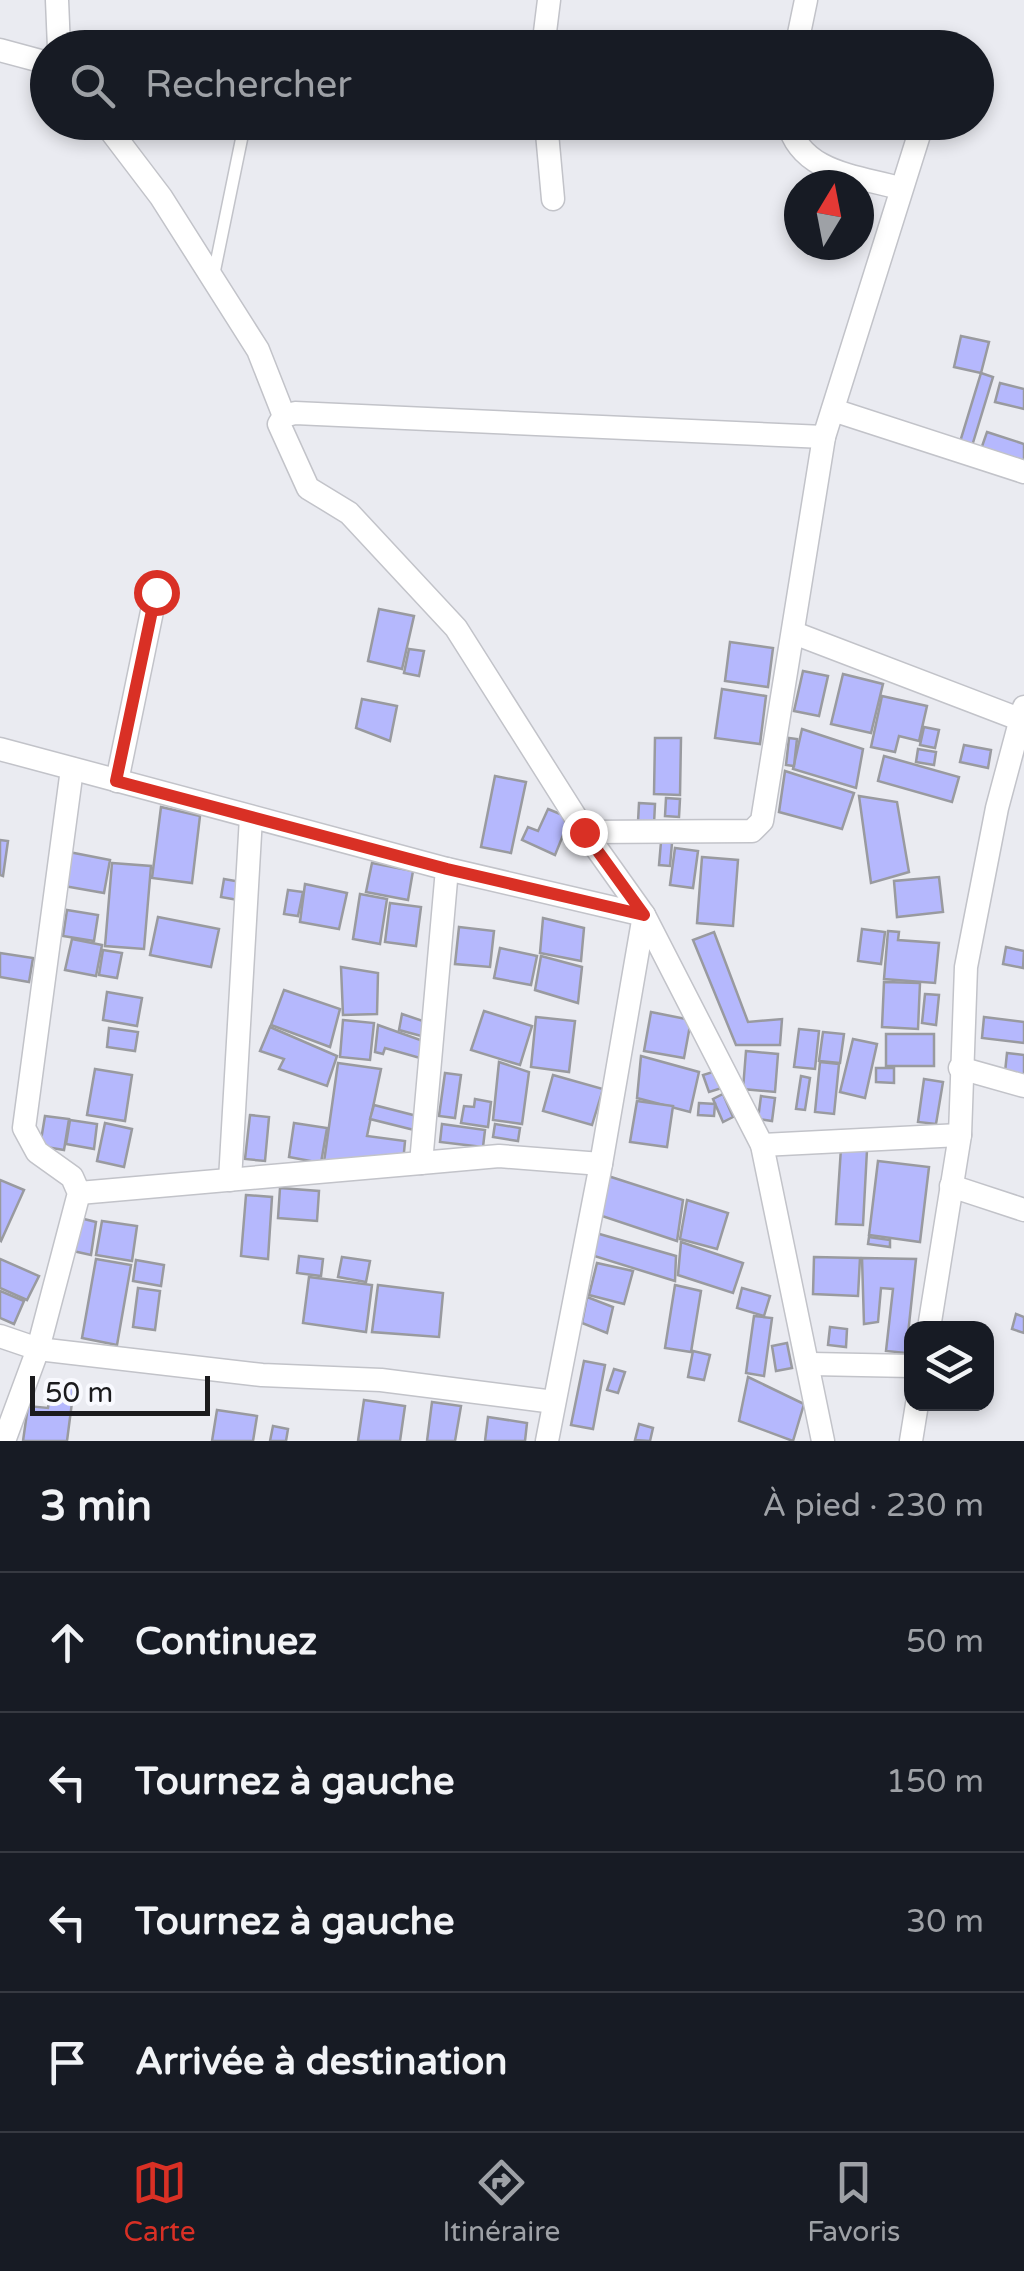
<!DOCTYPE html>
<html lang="fr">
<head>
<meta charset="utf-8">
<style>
	:root { --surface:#171b24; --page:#242831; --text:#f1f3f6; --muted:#9ea1a6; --line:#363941; --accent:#d93025 }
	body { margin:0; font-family:"Varela Round",sans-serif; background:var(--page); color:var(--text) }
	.controls { position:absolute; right:30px; bottom:30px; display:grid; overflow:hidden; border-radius:20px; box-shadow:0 5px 15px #0003 }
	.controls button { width:90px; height:90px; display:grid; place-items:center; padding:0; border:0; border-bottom:2px solid var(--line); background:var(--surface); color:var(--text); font:50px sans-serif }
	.compass { position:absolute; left:784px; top:170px; width:90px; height:90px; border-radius:50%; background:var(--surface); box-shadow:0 5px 15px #0003; rotate:10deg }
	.scale { position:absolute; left:30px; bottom:25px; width:180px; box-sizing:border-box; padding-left:10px; border:5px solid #1b1b1d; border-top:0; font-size:28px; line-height:35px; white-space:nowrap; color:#1b1b1d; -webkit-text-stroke:8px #f8f9fe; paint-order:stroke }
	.stop { position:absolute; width:30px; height:30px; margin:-22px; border:8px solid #d93025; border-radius:50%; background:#fff }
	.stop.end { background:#d93025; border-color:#fff; box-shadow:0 2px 10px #0008 }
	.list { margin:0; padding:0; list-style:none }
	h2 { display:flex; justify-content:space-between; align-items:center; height:130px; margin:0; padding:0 40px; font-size:42px }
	h2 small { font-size:32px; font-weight:400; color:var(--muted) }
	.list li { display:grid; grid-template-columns:65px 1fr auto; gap:30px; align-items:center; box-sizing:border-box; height:140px; padding:0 40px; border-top:2px solid var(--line) }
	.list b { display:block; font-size:38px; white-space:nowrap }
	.list em { font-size:32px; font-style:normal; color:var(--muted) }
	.icon { flex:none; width:55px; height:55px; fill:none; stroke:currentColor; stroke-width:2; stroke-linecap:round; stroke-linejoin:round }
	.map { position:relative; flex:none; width:1024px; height:1441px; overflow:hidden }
	.search { position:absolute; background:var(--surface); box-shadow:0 5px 15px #0003; left:30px; right:30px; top:30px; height:110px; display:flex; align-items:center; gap:25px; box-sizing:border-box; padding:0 35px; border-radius:55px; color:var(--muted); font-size:38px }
	.sheet { height:690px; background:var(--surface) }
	nav { display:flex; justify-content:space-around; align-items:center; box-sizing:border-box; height:140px; border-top:2px solid var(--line); background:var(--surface); font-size:28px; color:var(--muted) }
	nav a { display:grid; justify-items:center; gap:5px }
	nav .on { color:var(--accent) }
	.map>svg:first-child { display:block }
	.building { fill:#b5b8fd; stroke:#999a9f; stroke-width:2.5 }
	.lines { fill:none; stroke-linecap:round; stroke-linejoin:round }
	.service-casing { stroke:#c2c3c9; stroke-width:14 }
	.minor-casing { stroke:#c2c3c9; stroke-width:25 }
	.service { stroke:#fff; stroke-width:11 }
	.minor { stroke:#fff; stroke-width:22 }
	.route { stroke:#d93025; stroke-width:12 }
</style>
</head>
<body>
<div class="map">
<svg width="1024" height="1441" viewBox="0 0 1024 1441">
	<rect width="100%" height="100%" fill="#eaebf1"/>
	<g class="building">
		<path d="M961 336 989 342 981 373 954 367Z"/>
		<path d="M981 373 993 377 972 446 960 442Z"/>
		<path d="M1000 383 1024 389V409L995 402Z"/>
		<path d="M987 432 1024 444V469L979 455Z"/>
		<path d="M379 609 414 616 402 669 368 661Z"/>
		<path d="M730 642 773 648 768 687 725 681Z"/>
		<path d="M409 649 424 651 419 676 404 673Z"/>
		<path d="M803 671 828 676 819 716 794 711Z"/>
		<path d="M843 674 883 684 871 733 831 724Z"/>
		<path d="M722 689 766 696 760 744 715 738Z"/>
		<path d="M882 696 927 706 919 741 899 736 895 752 871 747Z"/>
		<path d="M362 699 397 706 390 741 356 728Z"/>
		<path d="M924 727 939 730 935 748 920 745Z"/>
		<path d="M802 729 863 749 856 788 793 769Z"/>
		<path d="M655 738H681L680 795 654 794Z"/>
		<path d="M789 738 797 739 794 766 786 765Z"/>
		<path d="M964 745 991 750 988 768 960 762Z"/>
		<path d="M918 749 936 752 934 765 916 762Z"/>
		<path d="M884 756 959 777 952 802 878 781Z"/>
		<path d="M785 771 854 793 842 829 779 812Z"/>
		<path d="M495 776 526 782 511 853 481 847Z"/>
		<path d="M859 796 897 802 909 872 871 883Z"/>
		<path d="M666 798 680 799 679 817 665 816Z"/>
		<path d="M639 803 655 804 654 824 638 822Z"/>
		<path d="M161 807 200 816 192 883 152 878Z"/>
		<path d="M548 809 570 818 555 855 522 840 528 827 538 831Z"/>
		<path d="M0 840 8 841 3 876 0 875Z"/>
		<path d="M661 842 672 843 670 866 659 865Z"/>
		<path d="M675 848 698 851 693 888 670 885Z"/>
		<path d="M69 852 110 860 104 893 64 886Z"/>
		<path d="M702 857 738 860 733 926 697 923Z"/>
		<path d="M112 863 151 866 144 949 105 946Z"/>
		<path d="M372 863 413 871 408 900 366 892Z"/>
		<path d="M939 877 943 912 897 917 894 881Z"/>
		<path d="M224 879 241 882 238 900 221 897Z"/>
		<path d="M305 884 347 893 339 929 300 922Z"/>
		<path d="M288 890 303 892 298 916 284 914Z"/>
		<path d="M360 894 387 899 380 944 353 939Z"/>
		<path d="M390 903 421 907 416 946 385 942Z"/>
		<path d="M67 910 98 915 94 941 63 936Z"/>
		<path d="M158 917 219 929 211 967 150 955Z"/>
		<path d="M543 918 584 928 581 961 540 953Z"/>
		<path d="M459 927 494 931 490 967 455 964Z"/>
		<path d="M862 929 885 932 881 964 858 961Z"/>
		<path d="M888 931 899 932 898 940 939 943 935 983 884 979Z"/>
		<path d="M714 932 748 1022 782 1019 780 1045H736L693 940Z"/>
		<path d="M72 939 102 945 96 976 65 970Z"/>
		<path d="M1006 947 1024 951 1023 968 1003 964Z"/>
		<path d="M500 948 537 956 531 985 494 978Z"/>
		<path d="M103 950 122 953 117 978 99 975Z"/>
		<path d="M0 953 33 958 29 982 0 977Z"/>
		<path d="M541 956 582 967 578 1003 535 990Z"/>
		<path d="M341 967 378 973 377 1014 343 1015Z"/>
		<path d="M884 982 920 983 918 1029 882 1027Z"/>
		<path d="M284 990 340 1009 330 1047 271 1025Z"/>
		<path d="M107 992 142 998 137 1026 103 1020Z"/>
		<path d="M925 994 939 995 936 1025 922 1023Z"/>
		<path d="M484 1011 532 1026 520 1065 471 1050Z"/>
		<path d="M651 1012 691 1020 684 1058 644 1051Z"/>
		<path d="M402 1014 429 1023 425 1037 399 1030Z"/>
		<path d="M536 1017 575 1021 569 1072 531 1067Z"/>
		<path d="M984 1017 1024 1022V1043L982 1038Z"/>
		<path d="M343 1020 374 1023 370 1060 340 1057Z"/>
		<path d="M378 1025 426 1042 420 1058 385 1048 383 1054 375 1052Z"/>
		<path d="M270 1027 337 1056 327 1086 279 1069 284 1059 260 1051Z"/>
		<path d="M109 1028 138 1032 135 1051 107 1047Z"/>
		<path d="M799 1029 819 1031 815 1069 794 1067Z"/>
		<path d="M823 1032 844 1034 840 1063 819 1061Z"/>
		<rect x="886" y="1034" width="48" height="32"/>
		<path d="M853 1039 877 1044 865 1098 840 1092Z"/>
		<path d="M746 1051 778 1054 775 1092 743 1089Z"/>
		<path d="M1007 1053 1024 1055V1075L1005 1072Z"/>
		<path d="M641 1056 699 1072 690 1112 637 1098Z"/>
		<path d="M499 1062 529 1072 522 1124 493 1120Z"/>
		<path d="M820 1062 839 1064 834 1114 815 1112Z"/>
		<path d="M338 1063 381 1069 367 1136 405 1141 403 1163 323 1169Z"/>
		<path d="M876 1068H894V1083L876 1082Z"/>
		<path d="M95 1069 132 1075 125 1121 87 1115Z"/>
		<path d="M716 1071 722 1088 709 1092 703 1075Z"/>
		<path d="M445 1073 461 1075 455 1118 439 1116Z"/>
		<path d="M553 1075 603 1089 592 1125 543 1111Z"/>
		<path d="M801 1076 810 1078 805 1110 796 1109Z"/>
		<path d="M924 1079 943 1082 936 1124 918 1122Z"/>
		<path d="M723 1094 733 1117 723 1122 713 1099Z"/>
		<path d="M761 1096 775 1098 772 1121 758 1119Z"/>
		<path d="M475 1099 491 1102 488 1127 461 1123 464 1106 474 1107Z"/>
		<path d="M637 1101 673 1106 667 1147 630 1142Z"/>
		<path d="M699 1103 715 1104 714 1116 698 1115Z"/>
		<path d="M374 1105 417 1116 414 1130 370 1119Z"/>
		<path d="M250 1115 269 1117 265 1161 245 1159Z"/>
		<path d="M45 1116 69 1119 64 1150 40 1146Z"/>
		<path d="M70 1120 97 1124 94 1149 66 1144Z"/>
		<path d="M105 1123 132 1129 124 1167 97 1161Z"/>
		<path d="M294 1123 327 1128 321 1163 289 1157Z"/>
		<path d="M442 1124 485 1130 483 1147 440 1142Z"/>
		<path d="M495 1124 520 1128 518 1141 493 1137Z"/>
		<path d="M841 1148 867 1150 863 1225 836 1224Z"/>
		<path d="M878 1161 929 1167 920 1242 869 1235Z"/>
		<path d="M608 1176 683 1200 677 1241 596 1214Z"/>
		<path d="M0 1180 24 1190 1 1241 0 1240Z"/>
		<path d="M280 1188 319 1191 317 1221 278 1218Z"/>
		<path d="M246 1195 272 1197 268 1259 241 1256Z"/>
		<path d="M687 1200 728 1213 717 1249 680 1239Z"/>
		<path d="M80 1218 96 1222 91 1255 73 1251Z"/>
		<path d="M102 1221 137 1226 132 1261 96 1255Z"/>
		<path d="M596 1233 676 1256 675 1281 591 1255Z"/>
		<path d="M869 1237 890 1240V1247L868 1244Z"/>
		<path d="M681 1242 743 1263 733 1293 678 1275Z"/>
		<path d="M299 1256 323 1259 321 1276 297 1273Z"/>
		<path d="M342 1257 370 1261 366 1282 338 1277Z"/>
		<path d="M814 1257 860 1258 858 1296 813 1294Z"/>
		<path d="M862 1258 916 1259 906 1353 886 1351 893 1289 881 1288 878 1322 864 1324Z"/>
		<path d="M0 1259 39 1276 27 1300 0 1288Z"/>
		<path d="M96 1259 131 1265 117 1345 82 1338Z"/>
		<path d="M136 1260 164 1265 161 1286 133 1281Z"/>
		<path d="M597 1263 633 1271 624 1304 589 1295Z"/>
		<path d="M309 1277 372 1285 366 1332 303 1323Z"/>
		<path d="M378 1285 443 1293 439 1337 372 1332Z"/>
		<path d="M675 1285 701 1291 691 1352 665 1348Z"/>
		<path d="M138 1288 160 1291 155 1330 133 1327Z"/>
		<path d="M742 1288 770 1296 764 1316 737 1308Z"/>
		<path d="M0 1291 24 1301 14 1324 0 1318Z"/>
		<path d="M587 1297 613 1307 607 1333 582 1323Z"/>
		<path d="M1016 1314 1024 1317V1333L1012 1329Z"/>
		<path d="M754 1316 772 1318 764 1376 746 1373Z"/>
		<path d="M830 1327 847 1329 846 1347 828 1345Z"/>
		<path d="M787 1343 792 1368 776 1371 772 1346Z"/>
		<path d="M693 1351 710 1355 704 1380 688 1377Z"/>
		<path d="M584 1361 605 1365 593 1429 571 1425Z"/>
		<path d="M614 1369 625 1372 618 1393 607 1390Z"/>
		<path d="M748 1377 804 1404 793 1441 739 1421Z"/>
		<path d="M52 1385 74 1387 67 1441H23L28 1406 48 1408Z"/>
		<path d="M364 1400 405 1406 400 1441H358Z"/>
		<path d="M432 1402 461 1406 455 1441H427Z"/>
		<path d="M217 1410 257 1416 253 1441H212Z"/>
		<path d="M488 1417 527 1423 525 1441H485Z"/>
		<path d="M639 1424 653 1428 650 1441 635 1440Z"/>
		<path d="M273 1426 288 1429 286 1441H270Z"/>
	</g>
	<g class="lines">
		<defs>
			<path id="service" d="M213 278 245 122"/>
			<g id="minor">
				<path d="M57 0 59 48"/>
				<path d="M543 48 549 0"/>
				<path d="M796 48 806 0"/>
				<path d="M950 48 952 44"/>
				<path d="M0 50 48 63"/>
				<path d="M104 122 161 197 258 350 284 416"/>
				<path d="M546 122 553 199"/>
				<path d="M788 122C800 173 857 176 899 188"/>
				<path d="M833 410 1024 472"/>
				<path d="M794 633 1019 719"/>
				<path d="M0 749 447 869 421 1163 499 1156 601 1164 644 915 585 832 456 628 349 513 308 488 279 424 284 416 295 413 824 437"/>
				<path d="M117 781 156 592"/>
				<path d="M585 832 752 831 762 821 824 437 923 122"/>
				<path d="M447 869 644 915 762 1145 823 1441"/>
				<path d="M960 1068 1024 1086"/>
				<path d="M762 1145 960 1135"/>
				<path d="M230 1180 251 817"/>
				<path d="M951 1186 1024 1210"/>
				<path d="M79 1193 421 1163"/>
				<path d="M929 1328 960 1135 966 967 997 808 1024 707"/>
				<path d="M0 1336 38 1349 262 1375 381 1380 554 1402"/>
				<path d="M811 1364 912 1366"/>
				<path d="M4 1441 38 1349 79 1193 72 1177 37 1152 24 1128 72 769"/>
				<path d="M547 1441 601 1164"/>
				<path d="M911 1441 917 1404"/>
			</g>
		</defs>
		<use href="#service" class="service-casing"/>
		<use href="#minor" class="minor-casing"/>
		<use href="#service" class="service"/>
		<use href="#minor" class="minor"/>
	</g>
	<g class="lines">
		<path class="route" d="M156 592 116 781 447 869 644 915 584 832"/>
	</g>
</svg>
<div class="controls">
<button><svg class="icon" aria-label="layers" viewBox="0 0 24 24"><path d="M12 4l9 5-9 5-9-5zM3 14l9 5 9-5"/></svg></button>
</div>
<svg class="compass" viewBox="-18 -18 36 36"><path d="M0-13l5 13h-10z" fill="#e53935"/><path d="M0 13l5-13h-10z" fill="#9ea1a6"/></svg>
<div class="scale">50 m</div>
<div class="stop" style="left:156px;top:592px"></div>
<div class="stop end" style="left:584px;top:832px"></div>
<div class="search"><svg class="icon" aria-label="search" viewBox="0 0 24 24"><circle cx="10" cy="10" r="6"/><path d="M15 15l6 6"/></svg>Rechercher</div>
</div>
<section class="sheet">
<h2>3 min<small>À pied · 230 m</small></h2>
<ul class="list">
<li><svg class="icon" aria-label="ahead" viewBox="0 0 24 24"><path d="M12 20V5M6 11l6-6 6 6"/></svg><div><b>Continuez</b></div><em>50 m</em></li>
<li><svg class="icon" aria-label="left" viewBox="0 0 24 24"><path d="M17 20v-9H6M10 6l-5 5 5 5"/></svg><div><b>Tournez à gauche</b></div><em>150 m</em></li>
<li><svg class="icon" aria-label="left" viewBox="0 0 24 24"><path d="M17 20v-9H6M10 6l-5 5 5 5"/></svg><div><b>Tournez à gauche</b></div><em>30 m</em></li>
<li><svg class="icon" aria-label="arrive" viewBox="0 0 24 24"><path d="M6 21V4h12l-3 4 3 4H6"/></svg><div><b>Arrivée à destination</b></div></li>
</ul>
</section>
<nav>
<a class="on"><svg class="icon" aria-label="map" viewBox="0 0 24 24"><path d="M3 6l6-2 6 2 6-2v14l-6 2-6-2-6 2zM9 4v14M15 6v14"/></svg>Carte</a>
<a><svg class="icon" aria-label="directions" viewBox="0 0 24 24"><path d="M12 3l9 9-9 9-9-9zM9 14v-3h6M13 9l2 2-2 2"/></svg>Itinéraire</a>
<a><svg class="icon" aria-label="saved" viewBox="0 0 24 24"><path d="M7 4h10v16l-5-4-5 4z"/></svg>Favoris</a>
</nav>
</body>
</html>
